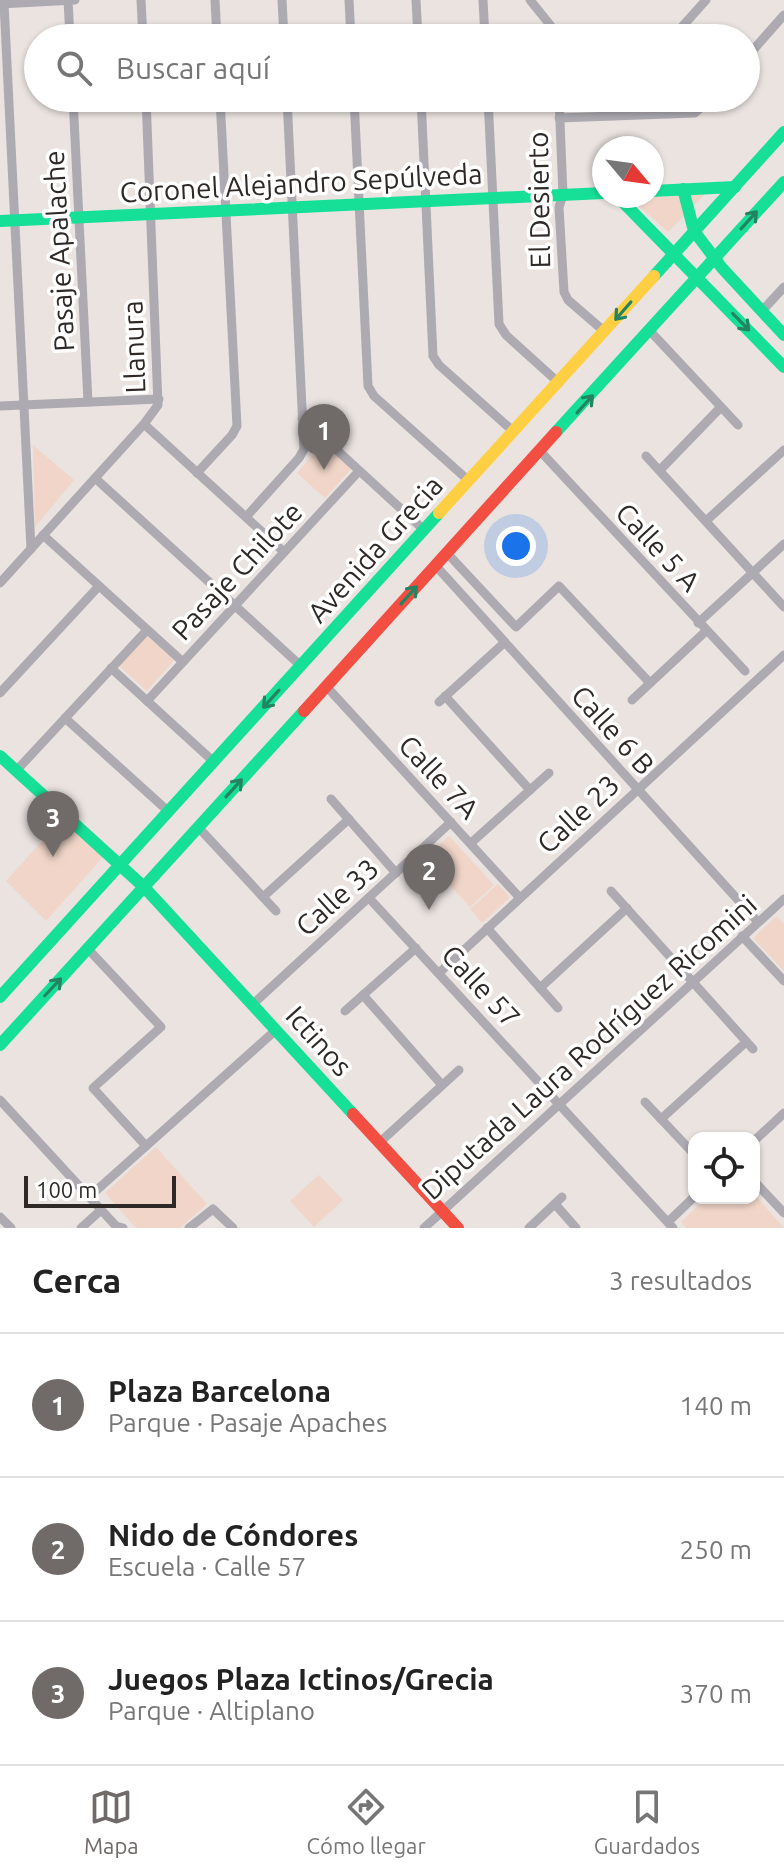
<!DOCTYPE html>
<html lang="es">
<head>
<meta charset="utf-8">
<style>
	:root { --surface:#fff; --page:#f6f6f6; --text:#222; --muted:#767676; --line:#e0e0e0; --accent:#706a68 }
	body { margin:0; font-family:Ubuntu,sans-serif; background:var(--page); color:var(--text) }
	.controls { position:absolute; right:24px; bottom:24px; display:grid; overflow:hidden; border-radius:16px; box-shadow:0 2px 6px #0004 }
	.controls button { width:72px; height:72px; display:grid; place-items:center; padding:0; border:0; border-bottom:2px solid var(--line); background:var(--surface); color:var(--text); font:40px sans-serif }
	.compass { position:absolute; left:592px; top:136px; width:72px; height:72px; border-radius:50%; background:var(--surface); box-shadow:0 2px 6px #0004; rotate:119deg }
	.scale { position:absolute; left:24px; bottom:20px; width:152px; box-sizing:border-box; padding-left:8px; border:4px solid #2e2927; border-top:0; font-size:22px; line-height:28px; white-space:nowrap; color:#2e2927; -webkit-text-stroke:6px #fff; paint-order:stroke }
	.you { position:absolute; left:516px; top:546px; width:28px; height:28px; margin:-20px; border:6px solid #fff; border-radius:50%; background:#1a73e8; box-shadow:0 0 0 12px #1a73e833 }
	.badge { display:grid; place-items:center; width:52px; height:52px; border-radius:50%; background:var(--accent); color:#fff; font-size:26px; font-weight:700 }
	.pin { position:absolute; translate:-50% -66px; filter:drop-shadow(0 2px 4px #0008) }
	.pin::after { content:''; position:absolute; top:42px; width:28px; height:24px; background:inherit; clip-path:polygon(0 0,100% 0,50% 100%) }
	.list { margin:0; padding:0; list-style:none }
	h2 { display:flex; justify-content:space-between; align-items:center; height:104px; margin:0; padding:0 32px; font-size:34px }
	h2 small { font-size:26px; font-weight:400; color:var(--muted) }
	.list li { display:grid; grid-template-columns:52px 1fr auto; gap:24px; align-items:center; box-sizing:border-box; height:144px; padding:0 32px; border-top:2px solid var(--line) }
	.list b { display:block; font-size:30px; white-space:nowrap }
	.list p { margin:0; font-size:26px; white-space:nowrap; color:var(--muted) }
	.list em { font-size:26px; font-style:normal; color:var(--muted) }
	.icon { flex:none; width:44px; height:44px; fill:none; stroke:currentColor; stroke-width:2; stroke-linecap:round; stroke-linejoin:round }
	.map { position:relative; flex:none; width:784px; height:1228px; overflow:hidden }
	.search { position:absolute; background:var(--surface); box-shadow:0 2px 6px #0004; left:24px; right:24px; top:24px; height:88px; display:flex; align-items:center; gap:20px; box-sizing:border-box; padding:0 28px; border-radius:44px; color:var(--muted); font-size:30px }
	.sheet { height:536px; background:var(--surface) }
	nav { display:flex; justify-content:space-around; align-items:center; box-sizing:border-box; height:112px; border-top:2px solid var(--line); background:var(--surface); font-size:22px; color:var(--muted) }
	nav a { display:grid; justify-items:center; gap:4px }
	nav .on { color:var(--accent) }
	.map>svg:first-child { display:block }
	.green { fill:#f1d5c8 }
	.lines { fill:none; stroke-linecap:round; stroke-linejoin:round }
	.street { stroke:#adaab2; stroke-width:9 }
	.fast { stroke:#16e098; stroke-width:12 }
	.slow { stroke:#ffcf43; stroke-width:12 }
	.jam { stroke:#f24e42; stroke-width:12 }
	.oneway { stroke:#228460 }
	.labels { text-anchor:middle; stroke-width:7; stroke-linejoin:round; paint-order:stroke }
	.street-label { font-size:28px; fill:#2e2927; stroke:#fff }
</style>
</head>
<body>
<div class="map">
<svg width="784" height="1228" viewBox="0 0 784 1228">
	<rect width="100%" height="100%" fill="#eae3e0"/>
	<g class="green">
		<path d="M705 194 668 232 631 199Z"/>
		<path d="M323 443 352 468 325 498 297 473Z"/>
		<path d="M33 445 74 480 35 527Z"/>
		<path d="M146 635 174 660 147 691 119 666Z"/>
		<path d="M62 819 103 857 46 921 6 881Z"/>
		<path d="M449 836 494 885 470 907 425 858Z"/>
		<path d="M498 884 510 897 482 923 470 909Z"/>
		<path d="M777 916 784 924V971L753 938Z"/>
		<path d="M156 1147 207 1204 180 1228H136L105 1193Z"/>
		<path d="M319 1175 343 1200 314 1227 290 1201Z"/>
		<path d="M754 1194 784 1228H687L681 1222 706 1198H754Z"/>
	</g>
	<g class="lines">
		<g class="street">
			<path d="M68 0 70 38"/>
			<path d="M141 0 143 38"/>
			<path d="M215 0 217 38"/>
			<path d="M282 0 284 38"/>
			<path d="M349 0 351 38"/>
			<path d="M416 0 418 38"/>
			<path d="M483 0 485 38"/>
			<path d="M530 0 551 26 556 38"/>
			<path d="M4 3 31 549"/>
			<path d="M0 4 75 0"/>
			<path d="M672 38 706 0"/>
			<path d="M746 58 784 15"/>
			<path d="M73 98 88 402"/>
			<path d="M354 98 368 386 374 396 469 481"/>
			<path d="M421 98 433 356 439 365 514 432"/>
			<path d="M488 98 499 324 506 335 559 383"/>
			<path d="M559 98 563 195 559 207 564 292 568 300 605 332"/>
			<path d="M559 118 695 113 712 98"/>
			<path d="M762 311 784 287"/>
			<path d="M650 331 738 425"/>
			<path d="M0 406 159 399"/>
			<path d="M302 418 424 530"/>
			<path d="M144 424 284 552"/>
			<path d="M541 452 745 671"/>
			<path d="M646 456 784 607"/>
			<path d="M661 469 720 408"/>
			<path d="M197 473 232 435 237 426 220 98"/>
			<path d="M95 478 301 666"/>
			<path d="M246 517 299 458 304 449 287 98"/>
			<path d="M707 520 784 450"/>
			<path d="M43 535 183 662"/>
			<path d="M447 553 516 627 559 586 650 683"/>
			<path d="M436 566 758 922"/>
			<path d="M0 583 144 424 158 405 146 98"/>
			<path d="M698 623 784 544"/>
			<path d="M111 668 214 762"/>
			<path d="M326 686 520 898"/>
			<path d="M0 693 99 586"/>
			<path d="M445 696 530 790"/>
			<path d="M632 700 706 631"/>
			<path d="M147 701 359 471"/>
			<path d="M439 702 504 643"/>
			<path d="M65 718 169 812"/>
			<path d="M16 771 147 630"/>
			<path d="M331 799 396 873"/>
			<path d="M198 827 276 911"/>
			<path d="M471 843 549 773"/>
			<path d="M611 891 753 1049"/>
			<path d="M263 897 349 819"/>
			<path d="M369 898 673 1228"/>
			<path d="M487 928 558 1008"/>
			<path d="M742 936 784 981"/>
			<path d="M88 949 161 1027 93 1088 146 1146"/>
			<path d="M439 973 784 655"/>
			<path d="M540 988 627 908"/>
			<path d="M363 995 442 1085"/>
			<path d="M253 1004 451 822"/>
			<path d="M345 1011 416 948"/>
			<path d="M0 1100 116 1226 123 1228"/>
			<path d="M645 1102 694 1154"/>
			<path d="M661 1119 746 1042"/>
			<path d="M754 1141 784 1113"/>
			<path d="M379 1143 459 1070"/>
			<path d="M754 1181 784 1213"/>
			<path d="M89 1197 276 1030"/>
			<path d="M555 1204 576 1228"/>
			<path d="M0 1217 11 1228"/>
			<path d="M668 1222 694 1197"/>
			<path d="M81 1228 101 1210"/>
			<path d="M189 1228 213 1209 233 1228"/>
			<path d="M424 1228 784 899"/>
			<path d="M529 1228 562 1197"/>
		</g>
		<g class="fast">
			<path d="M683 189 694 231 722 268 784 335"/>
			<path d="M652 191 735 187"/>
			<path d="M617 196 784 367"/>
			<path d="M0 221 604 193"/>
			<path d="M654 276 784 132"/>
			<path d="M556 432 784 182"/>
			<path d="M0 756 144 887 353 1114"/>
			<path d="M0 997 439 513"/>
			<path d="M0 1045 304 711"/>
		</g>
		<path class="slow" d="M439 513 654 276"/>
		<g class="jam">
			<path d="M304 711 556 432"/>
			<path d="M353 1114 458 1228"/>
		</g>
	</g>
	<defs><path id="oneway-shaft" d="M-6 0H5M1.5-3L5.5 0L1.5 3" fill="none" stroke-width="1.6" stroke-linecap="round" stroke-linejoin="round" transform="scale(2)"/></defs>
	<g class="oneway">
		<use href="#oneway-shaft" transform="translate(749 220) rotate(-48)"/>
		<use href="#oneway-shaft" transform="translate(623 311) rotate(131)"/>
		<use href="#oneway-shaft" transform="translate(741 322) rotate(46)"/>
		<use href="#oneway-shaft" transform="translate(585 404) rotate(-48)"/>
		<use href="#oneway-shaft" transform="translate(409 595) rotate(-48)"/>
		<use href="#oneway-shaft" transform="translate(271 699) rotate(132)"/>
		<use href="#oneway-shaft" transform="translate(234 788) rotate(-48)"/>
		<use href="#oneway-shaft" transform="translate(53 987) rotate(-47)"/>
	</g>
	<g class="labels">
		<g class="street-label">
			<text transform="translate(301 183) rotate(-3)" y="10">Coronel Alejandro Sepúlveda</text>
			<text transform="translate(539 200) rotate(-91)" y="10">El Desierto</text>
			<text transform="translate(59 251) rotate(-93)" y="10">Pasaje Apalache</text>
			<text transform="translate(134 347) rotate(-92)" y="10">Llanura</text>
			<text transform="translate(658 547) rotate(47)" y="10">Calle 5 A</text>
			<text transform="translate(375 549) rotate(-48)" y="10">Avenida Grecia</text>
			<text transform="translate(237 571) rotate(-47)" y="10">Pasaje Chilote</text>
			<text transform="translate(613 730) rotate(48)" y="10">Calle 6 B</text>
			<text transform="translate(439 777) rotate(47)" y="10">Calle 7A</text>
			<text transform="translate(578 814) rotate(-43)" y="10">Calle 23</text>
			<text transform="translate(337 897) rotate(-42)" y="10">Calle 33</text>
			<text transform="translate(481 986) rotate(47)" y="10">Calle 57</text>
			<text transform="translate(319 1041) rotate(48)" y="10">Ictinos</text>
			<text transform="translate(589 1047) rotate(-42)" y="10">Diputada Laura Rodríguez Ricomini</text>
		</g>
	</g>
</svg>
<div class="controls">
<button><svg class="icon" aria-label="locate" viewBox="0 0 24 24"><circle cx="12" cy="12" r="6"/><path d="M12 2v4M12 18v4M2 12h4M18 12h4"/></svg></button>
</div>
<svg class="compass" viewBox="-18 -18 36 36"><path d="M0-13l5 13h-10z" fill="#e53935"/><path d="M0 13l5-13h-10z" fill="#767676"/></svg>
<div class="scale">100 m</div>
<div class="you"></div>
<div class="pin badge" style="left:324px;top:470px">1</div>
<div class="pin badge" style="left:429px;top:910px">2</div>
<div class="pin badge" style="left:53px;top:857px">3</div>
<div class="search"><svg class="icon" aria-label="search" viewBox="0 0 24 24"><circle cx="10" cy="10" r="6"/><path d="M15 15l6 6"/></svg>Buscar aquí</div>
</div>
<section class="sheet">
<h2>Cerca<small>3 resultados</small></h2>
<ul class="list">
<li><span class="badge">1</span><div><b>Plaza Barcelona</b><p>Parque · Pasaje Apaches</p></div><em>140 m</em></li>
<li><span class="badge">2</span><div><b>Nido de Cóndores</b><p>Escuela · Calle 57</p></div><em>250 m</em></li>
<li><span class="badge">3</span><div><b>Juegos Plaza Ictinos/Grecia</b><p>Parque · Altiplano</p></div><em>370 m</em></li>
</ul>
</section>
<nav>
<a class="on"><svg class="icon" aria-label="map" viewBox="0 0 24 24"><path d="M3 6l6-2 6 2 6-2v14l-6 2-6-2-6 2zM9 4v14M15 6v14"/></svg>Mapa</a>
<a><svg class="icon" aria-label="directions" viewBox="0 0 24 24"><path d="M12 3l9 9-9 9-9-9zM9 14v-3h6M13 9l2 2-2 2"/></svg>Cómo llegar</a>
<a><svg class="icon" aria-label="saved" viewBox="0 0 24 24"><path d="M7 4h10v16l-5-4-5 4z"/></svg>Guardados</a>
</nav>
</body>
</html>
